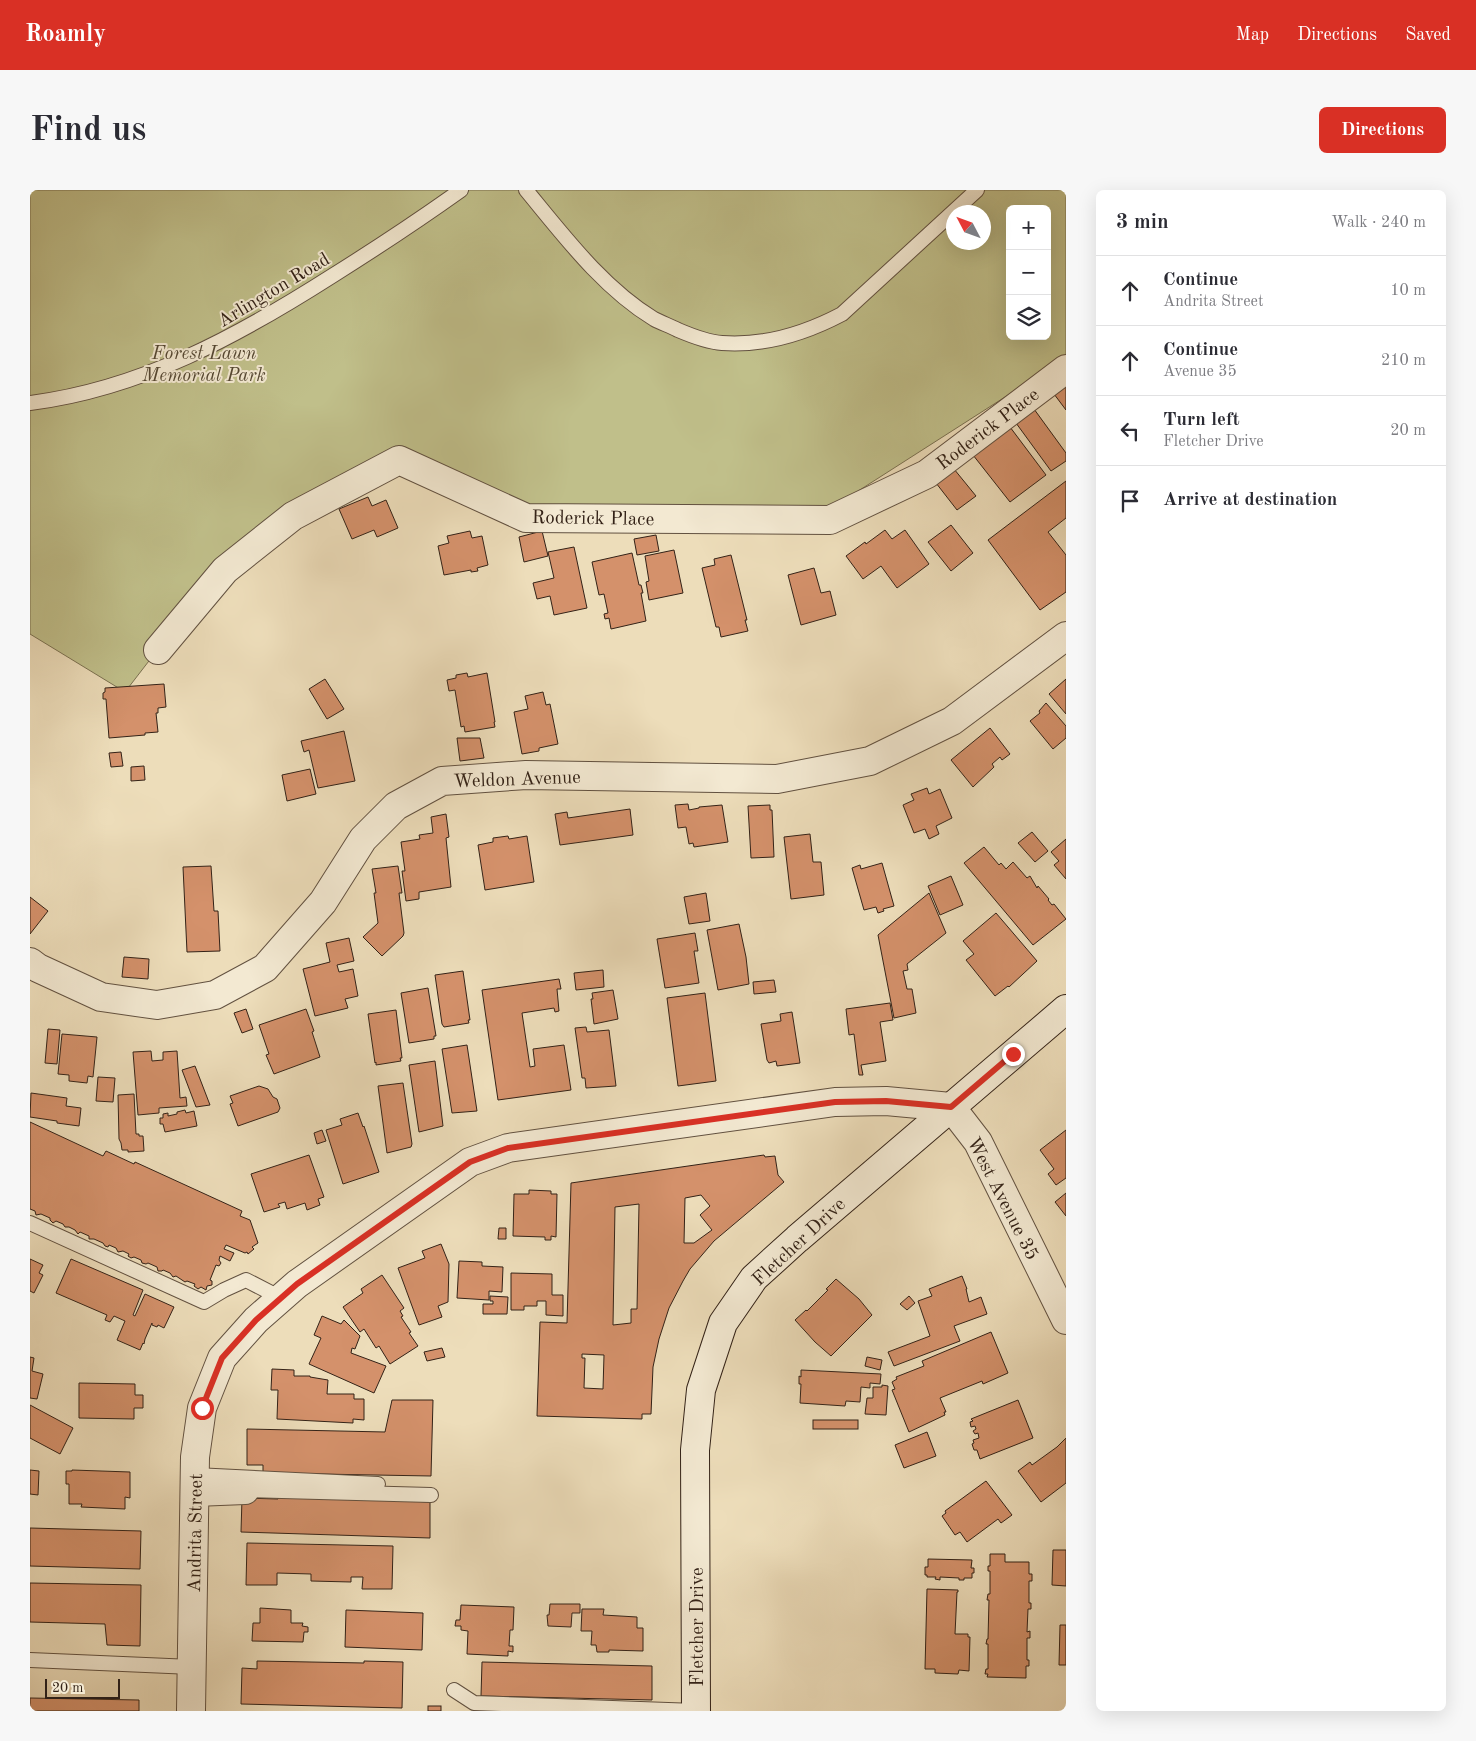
<!DOCTYPE html>
<html lang="en">
<head>
<meta charset="utf-8">
<style>
	:root { --surface:#fff; --page:#f7f7f7; --text:#2b2b33; --muted:#7c7c81; --line:#e1e1e2; --accent:#d93025 }
	body { margin:0; font-family:"Old Standard TT",serif; background:var(--page); color:var(--text) }
	.controls { position:absolute; right:15px; top:15px; display:grid; overflow:hidden; border-radius:8px; box-shadow:0 5px 20px #0002 }
	.controls button { width:45px; height:45px; display:grid; place-items:center; padding:0; border:0; border-bottom:1px solid var(--line); background:var(--surface); color:var(--text); font:25px sans-serif }
	.compass { position:absolute; left:916px; top:15px; width:45px; height:45px; border-radius:50%; background:var(--surface); box-shadow:0 5px 20px #0002; rotate:311deg }
	.scale { position:absolute; left:15px; bottom:12px; width:75px; box-sizing:border-box; padding-left:5px; border:2px solid #332217; border-top:0; font-size:14px; line-height:18px; white-space:nowrap; color:#332217; -webkit-text-stroke:4px #f3e9d2; paint-order:stroke }
	.stop { position:absolute; width:15px; height:15px; margin:-11px; border:4px solid #d93025; border-radius:50%; background:#fff }
	.stop.end { background:#d93025; border-color:#fff; box-shadow:0 1px 5px #0008 }
	.list { margin:0; padding:0; list-style:none }
	h2 { display:flex; justify-content:space-between; align-items:center; height:65px; margin:0; padding:0 20px; font-size:21px }
	h2 small { font-size:16px; font-weight:400; color:var(--muted) }
	.list li { display:grid; grid-template-columns:32px 1fr auto; gap:15px; align-items:center; box-sizing:border-box; height:70px; padding:0 20px; border-top:1px solid var(--line) }
	.list b { display:block; font-size:19px; white-space:nowrap }
	.list p { margin:0; font-size:16px; white-space:nowrap; color:var(--muted) }
	.list em { font-size:16px; font-style:normal; color:var(--muted) }
	.icon { flex:none; width:28px; height:28px; fill:none; stroke:currentColor; stroke-width:2; stroke-linecap:round; stroke-linejoin:round }
	.map { position:relative; flex:none; width:1036px; height:1521px; overflow:hidden; border-radius:8px }
	header { display:flex; align-items:center; gap:30px; box-sizing:border-box; height:70px; padding:0 25px; background:var(--accent); color:#fff }
	header strong { font-size:24px }
	nav { display:flex; gap:28px; margin-inline-start:auto; font-size:18px }
	.intro { display:flex; align-items:center; justify-content:space-between; box-sizing:border-box; height:120px; padding:0 30px }
	h1 { margin:0; font-size:35px }
	.button { padding:12px 22px; border-radius:8px; background:var(--accent); color:#fff; font-size:18px; font-weight:700 }
	main { display:flex; gap:30px; padding:0 30px }
	aside { flex:1; background:var(--surface); border-radius:8px; box-shadow:0 5px 20px #0002 }
	.map>svg:first-child { display:block }
	.green { fill:#c0bf8a; stroke:#7a7050; fill-rule:evenodd }
	.building { fill:#d4916b; stroke:#332217; fill-rule:evenodd }
	.lines { fill:none; stroke-linecap:round; stroke-linejoin:round }
	.service-casing { stroke:#625140; stroke-width:16 }
	.minor-casing { stroke:#625140; stroke-width:30 }
	.secondary-casing { stroke:#332217; stroke-width:30 }
	.service { stroke:#f3e9d2; stroke-width:14 }
	.minor { stroke:#f3e9d2; stroke-width:28 }
	.secondary { stroke:#f3e9d2; stroke-width:28 }
	.route { stroke:#d93025; stroke-width:6 }
	.labels { text-anchor:middle; stroke-width:4; stroke-linejoin:round; paint-order:stroke }
	.street-label { font-size:19px; fill:#332217; stroke:#f3e9d2 }
	.park-label { font-size:19px; font-style:italic; fill:#564934; stroke:#f3e9d2 }
</style>
</head>
<body>
<header>
<strong>Roamly</strong>
<nav><a>Map</a><a>Directions</a><a>Saved</a></nav>
</header>
<div class="intro"><h1>Find us</h1><a class="button">Directions</a></div>
<main>
<div class="map">
<svg width="1036" height="1521" viewBox="0 0 1036 1521">
	<rect width="100%" height="100%" fill="#edddba"/>
	<filter id="stains"><feTurbulence type="fractalNoise" baseFrequency=".004" numOctaves="4"/><feColorMatrix values="0 0 0 0 .2 0 0 0 0 .09 0 0 0 0 .02 0 0 0 .5 -.17"/></filter>
	<radialGradient id="worn" r=".72"><stop offset=".6" stop-color="#630" stop-opacity="0"/><stop offset="1" stop-color="#630" stop-opacity=".3"/></radialGradient>
	<path class="green" d="M0 0H1036V168L800 319 494 322 430 283 326 286 169 406 95 502 0 444ZM980 19H1017V146H980ZM924 22H954V52H924Z"/>
	<g class="building">
		<path d="M1036 195V220L1024 204Z"/>
		<path d="M1004 219 1036 263V271L1021 281 986 233Z"/>
		<path d="M980 237 1016 285 980 312 943 265Z"/>
		<path d="M924 279 946 306 927 320 906 293Z"/>
		<path d="M1036 291V328L1018 342 1036 365V402L1010 420 958 350Z"/>
		<path d="M338 307 342 316 356 310 368 338 347 347 344 340 322 349 309 319Z"/>
		<path d="M921 335 943 363 921 381 898 352Z"/>
		<path d="M855 340 862 349 875 340 899 374 867 398 851 376 833 389 816 366 835 352 836 354Z"/>
		<path d="M440 341 442 348 452 346 458 375 447 378 448 381 441 382V380L414 385 408 356 419 353 417 346Z"/>
		<path d="M512 341 518 366 494 372 489 347Z"/>
		<path d="M626 345 629 361 607 365 604 349Z"/>
		<path d="M544 357 557 418 524 425 520 406 507 409 503 393 524 388 518 362Z"/>
		<path d="M644 360 653 403 619 410 616 392 619 391 615 366Z"/>
		<path d="M602 363 609 395H611L613 403H611L616 431 581 439 579 428 575 429 574 424 578 423 574 404 569 405 562 372Z"/>
		<path d="M701 365 717 430H715L718 441 691 447 689 437H686L672 378 685 375 684 369Z"/>
		<path d="M784 378 791 403 800 401 806 425 771 435 758 385Z"/>
		<path d="M437 483 438 487 457 483 465 532H464L465 537 435 542 434 536 431 537 425 500 419 501 417 490 426 488V485Z"/>
		<path d="M295 489 314 519 297 529 279 499Z"/>
		<path d="M1036 489V524L1019 504Z"/>
		<path d="M134 494 136 517 128 518V523H126L128 542 115 543V545L79 548 76 509H73V503L75 502V498Z"/>
		<path d="M513 502 516 515 520 514 528 554 509 558V561L492 564 484 522 498 519 495 506Z"/>
		<path d="M1016 513 1036 536V548L1023 559 1000 531 1010 523 1009 521Z"/>
		<path d="M960 538 980 564 972 570 970 567 962 574 964 577 943 597 921 570Z"/>
		<path d="M314 541 325 591 288 598 279 560 274 562 271 551Z"/>
		<path d="M427 548H450L454 568 430 571Z"/>
		<path d="M91 562 93 576 81 577 79 563Z"/>
		<path d="M114 576 115 590 101 591V577Z"/>
		<path d="M280 579 286 604 257 611 252 585Z"/>
		<path d="M897 598 899 604 910 599 922 628 906 636 909 644 899 649 895 639 884 643 873 615 884 610 881 604Z"/>
		<path d="M658 614 659 620 669 618V617L692 615 698 652 664 657 663 653 659 654 656 637 648 638 645 615Z"/>
		<path d="M740 615V620H742L744 667 721 668 718 616Z"/>
		<path d="M600 619 603 645 530 655 525 624 537 622 538 628Z"/>
		<path d="M416 624 419 647 416 648 421 697 389 702V709L376 711 372 681H375L371 652 390 649 389 645 403 643 401 627Z"/>
		<path d="M1002 642 1018 661 1005 672 988 653Z"/>
		<path d="M780 644 783 672H791L794 705 761 709 754 647Z"/>
		<path d="M478 646 479 649 497 646 504 692 455 700 448 655 463 652V648Z"/>
		<path d="M1036 649V689L1024 675 1029 671 1021 662Z"/>
		<path d="M954 657 969 675 971 673 976 679 983 672 997 688 1000 686 1007 698 1008 696 1019 709 1018 710 1022 715 1024 714 1036 729 1003 755 934 673Z"/>
		<path d="M852 673 864 716 853 719 854 721 848 723 846 717 834 720 822 678 830 675 831 679Z"/>
		<path d="M181 676 184 721H188L190 761 157 762 153 677Z"/>
		<path d="M368 676 372 703H369L374 743 373 746 352 766 333 747 348 733 344 703H346L342 679Z"/>
		<path d="M921 686 933 715 910 725 898 696Z"/>
		<path d="M676 703 680 731 659 734 654 707Z"/>
		<path d="M899 703 916 743 877 774 878 780 873 781 877 799H882L886 823 864 828 848 745Z"/>
		<path d="M0 707 18 721 0 744Z"/>
		<path d="M966 723 1007 771 979 797 978 796 965 806 936 770 944 764 933 751Z"/>
		<path d="M709 734 716 767 719 794 688 800 677 740Z"/>
		<path d="M665 743 668 761H664L669 793 635 798 627 749Z"/>
		<path d="M319 748 324 771 307 775 309 782 323 779 328 806 315 809 318 818 285 826 273 779 300 772 296 753Z"/>
		<path d="M94 767 119 769 118 789 92 787Z"/>
		<path d="M573 780 574 797 546 800 544 783Z"/>
		<path d="M433 781 440 830H438L439 833 414 837 412 834 405 785Z"/>
		<path d="M529 789 531 799H527L529 821 525 822 524 818 492 823 500 877 505 876 503 859 534 855 541 900 468 910 452 800Z"/>
		<path d="M744 790 746 802 724 804 723 792Z"/>
		<path d="M398 798 406 846H404V849L379 853 371 803Z"/>
		<path d="M583 800 588 829 564 834 561 809H563L562 803Z"/>
		<path d="M675 803 686 891 648 896 637 808Z"/>
		<path d="M860 813 863 830 850 832 856 871 831 875 833 885H829L824 844 819 845 816 819Z"/>
		<path d="M216 819 223 839 212 843 204 823Z"/>
		<path d="M276 819 284 841 282 842 290 867 244 884 236 865 239 864 229 835Z"/>
		<path d="M366 820 372 868H370L371 871 346 875V872L345 873 338 824Z"/>
		<path d="M762 822 770 873 747 876 746 871 739 873 737 870 731 834 751 831 750 824Z"/>
		<path d="M556 837 557 842 579 840 586 896 556 898 555 888H552L545 838Z"/>
		<path d="M18 839 30 840 27 874 15 873Z"/>
		<path d="M32 844 67 847 63 887 58 886 57 893 39 891V885L28 884Z"/>
		<path d="M437 855 447 921 422 923 412 859Z"/>
		<path d="M121 861 122 871 133 870V862L147 861 150 908 156 907 157 916 129 918V923L108 925 103 862Z"/>
		<path d="M405 871 413 936 389 942 379 875Z"/>
		<path d="M165 876 180 915 166 917 152 880Z"/>
		<path d="M68 887 85 888 83 912 66 911Z"/>
		<path d="M373 893 382 954 381 957 357 963 348 896Z"/>
		<path d="M229 896 238 899 243 907 247 909 250 918 248 922 208 936 200 914 203 913 200 906Z"/>
		<path d="M1 903 37 908 36 916 51 918 49 936 27 933V931L0 927Z"/>
		<path d="M104 904 106 944H109V946H113L114 961 98 962V960H92L91 953 89 949 88 905Z"/>
		<path d="M155 920 156 923 164 921 167 936 135 942 133 934H130V928H133V924L138 923V926L147 924V922Z"/>
		<path d="M328 923 333 937 334 936 349 982 313 994 296 940 312 935 310 929Z"/>
		<path d="M0 932 73 966 76 961 104 974 105 972 212 1021 210 1026 220 1030 228 1053 222 1057 224 1059 218 1064 217 1062 215 1063 196 1055 194 1059 204 1063 200 1071 190 1066 189 1070 191 1073 189 1076 186 1075 180 1090 182 1091V1095L177 1096 176 1100 171 1097 168 1099 164 1096 165 1094 157 1091 155 1092 146 1086 143 1087 140 1083 133 1080 132 1081H128L127 1077 118 1073 116 1074 112 1073 111 1070 104 1067 101 1068 98 1066 99 1064 93 1061 88 1062 86 1058 79 1055 78 1057 75 1056 73 1053 64 1049H59V1046L50 1042 48 1044 45 1040 39 1037H35L33 1034 26 1031 23 1033 20 1030V1028L11 1024 6 1025 5 1021 0 1019Z"/>
		<path d="M292 940 296 951 287 954 284 943Z"/>
		<path d="M1036 940V988L1026 995 1018 984 1024 979 1010 960Z"/>
		<path d="M279 965 294 1007 288 1009 290 1015 277 1020 275 1013 257 1019 255 1012 248 1014 250 1017 234 1022 221 984Z"/>
		<path d="M734 965 735 967 745 966 748 985 754 992 684 1051 660 1079 653 1091 639 1118 629 1149 623 1177 621 1224H612V1229L507 1226 510 1132 537 1133 541 993ZM671 1005 680 1016 670 1025 682 1040 664 1053H654L655 1008ZM609 1014 607 1119H601V1133L583 1135 585 1017ZM552 1164 574 1165 573 1199 554 1198 555 1168H552Z"/>
		<path d="M499 1000 521 1001V1004H527L526 1047 521 1046V1050H515V1047L483 1046 484 1004H499Z"/>
		<path d="M1036 1003V1026L1025 1012Z"/>
		<path d="M469 1038H476V1049H468Z"/>
		<path d="M411 1054 419 1074 418 1112 408 1116 412 1127 389 1135 368 1078 395 1068 392 1061Z"/>
		<path d="M0 1069 13 1075 9 1083 13 1085 4 1103 0 1101Z"/>
		<path d="M41 1069 113 1100 103 1125 105 1126 115 1104 144 1117 134 1138 128 1135 127 1137 122 1135V1133L115 1149 114 1154 113 1153 110 1160 87 1150 95 1131 84 1126 80 1132 75 1130 77 1125 26 1103Z"/>
		<path d="M429 1071 452 1072V1076L473 1077 472 1102 459 1101V1110L427 1108Z"/>
		<path d="M481 1083 522 1084V1105H533V1126L516 1125V1111H507V1116H494V1120H481Z"/>
		<path d="M352 1085 374 1118 370 1121 373 1126 371 1127 381 1142 379 1143 388 1156 360 1174 349 1156 346 1158 334 1139 330 1142 313 1117 333 1103 331 1099Z"/>
		<path d="M932 1086 937 1099H936L939 1112 951 1107 957 1124 924 1136 930 1151 864 1176 858 1162 900 1146 888 1111 902 1106 899 1099Z"/>
		<path d="M806 1089 829 1109 842 1125 801 1166 785 1152 765 1130 776 1120 777 1121 798 1100 796 1099Z"/>
		<path d="M460 1106 478 1107 477 1124H453V1114H463V1111H460Z"/>
		<path d="M879 1106 885 1113 877 1120 870 1114Z"/>
		<path d="M292 1126 311 1134 314 1130 330 1146 325 1159 322 1158 321 1163 356 1176 344 1203 279 1174 291 1148 284 1145Z"/>
		<path d="M961 1142 978 1183 953 1194 952 1191 910 1208 916 1222H914L915 1225 879 1242 862 1200 865 1199 862 1192 867 1189 866 1187 894 1176 892 1171Z"/>
		<path d="M412 1158 415 1167 397 1171 394 1162Z"/>
		<path d="M0 1167 4 1168 2 1181 13 1184 7 1209 0 1208Z"/>
		<path d="M837 1167 852 1170 850 1180 835 1176Z"/>
		<path d="M242 1179 264 1180V1186H280V1187L298 1190 297 1204H324V1209H334V1230L323 1229V1233L247 1229 248 1200H241Z"/>
		<path d="M771 1180 851 1184 850 1194 840 1193V1198L831 1197 830 1212 816 1211 815 1216 770 1213 771 1194H769V1186L771 1187Z"/>
		<path d="M49 1193 105 1194V1205H113V1218H104V1229L49 1228Z"/>
		<path d="M852 1195 858 1196 856 1225 835 1224 837 1208H843V1197H852Z"/>
		<path d="M362 1210H403L401 1286 233 1283V1275H217V1239L355 1242Z"/>
		<path d="M988 1210 1003 1248 950 1269 947 1260H944L942 1254 944 1253 943 1250 949 1248 948 1243 945 1244 943 1241 946 1239 945 1236 941 1237 940 1232 943 1231 941 1229Z"/>
		<path d="M0 1215 43 1238 30 1264 0 1248Z"/>
		<rect x="783" y="1230" width="45" height="9"/>
		<path d="M897 1242 906 1266 874 1278 865 1255Z"/>
		<path d="M1036 1248V1293L1011 1312 988 1281 1000 1272 1002 1275 1027 1257Z"/>
		<path d="M0 1280 9 1281 8 1305 0 1304Z"/>
		<path d="M42 1280 100 1282V1308L95 1307V1319L51 1317 52 1314H39V1294H36V1281H42Z"/>
		<path d="M956 1291 982 1325 971 1333 968 1329 937 1352 930 1342 925 1345 912 1326 916 1323 915 1321Z"/>
		<path d="M248 1304 400 1312V1348L211 1342 212 1308 248 1309Z"/>
		<path d="M0 1338 111 1341 110 1379 0 1376Z"/>
		<path d="M217 1353 363 1356 362 1399H332L333 1387H321V1392L281 1391V1384L247 1383V1395H216Z"/>
		<path d="M1023 1360H1036V1396L1022 1395Z"/>
		<path d="M960 1364H975V1372H999V1384H1002V1391H999V1413H1001V1419H998L997 1442 1000 1441V1448H997V1470H999V1476H996V1488L957 1487 958 1484H955L956 1479H958V1454H956L957 1449H958L959 1410H957L958 1404H960V1381H958V1376H960Z"/>
		<path d="M898 1369 942 1370 941 1378H944V1383H942V1388H934V1390H929V1388L910 1387V1390L905 1389 906 1387H897V1385H895V1377H898Z"/>
		<path d="M0 1393 111 1395 110 1456 77 1455 75 1434 0 1432Z"/>
		<path d="M897 1399 928 1400V1402H927L925 1444H938V1447H940L939 1481 929 1480 928 1484 905 1483V1479H895Z"/>
		<path d="M520 1414H550V1423H542L541 1437 518 1436 517 1425H519Z"/>
		<path d="M431 1415 484 1417 483 1440H480L479 1456H483V1462L478 1461V1466L437 1464 438 1441 431 1440V1436H425L426 1430H430Z"/>
		<path d="M230 1418 261 1420V1433H273L272 1436 278 1437V1442H274L273 1452 222 1451 223 1433H230Z"/>
		<path d="M552 1419H574L573 1425 607 1427V1438H613V1461L579 1460V1462H567L566 1455H561L562 1441H551Z"/>
		<path d="M316 1420 393 1423 392 1460 315 1457Z"/>
		<path d="M1030 1435H1036V1475H1029Z"/>
		<path d="M227 1471 334 1473V1471L373 1472 372 1518 211 1514 212 1478 227 1479Z"/>
		<path d="M452 1472 622 1476V1510L451 1506Z"/>
		<path d="M0 1508 109 1510V1521H0Z"/>
		<rect x="398" y="1516" width="13" height="5"/>
	</g>
	<g class="lines">
		<defs>
			<g id="service">
				<path d="M496 0C534 46 573 98 624 129 632 133 640 136 648 140 662 146 677 152 692 153 734 156 776 143 812 124L947 0"/>
				<path d="M0 213C111 199 208 146 302 86 345 59 389 30 431 0"/>
				<path d="M0 1033 174 1112 194 1100 216 1090 251 1108"/>
				<path d="M165 1285 348 1294"/>
				<path d="M215 1300 401 1305"/>
				<path d="M0 1470 162 1477"/>
				<path d="M424 1500 444 1513 666 1521"/>
			</g>
			<g id="minor">
				<path d="M128 460 195 380 263 326 369 270 496 328 800 330 897 284 1036 179"/>
				<path d="M0 772 8 778 71 807 127 815 185 805 235 778 293 712 333 649 366 616 412 591 496 585 747 589 840 571 922 531 1036 446"/>
				<path d="M165 1302 215 1300"/>
				<path d="M161 1521 165 1267 172 1218 192 1168 226 1130 267 1094 440 972 478 958 805 912 856 911 921 917 948 952 1036 1130"/>
			</g>
			<path id="secondary" d="M666 1521 665 1260 671 1200 693 1133 724 1088 767 1049 1036 819"/>
		</defs>
		<use href="#service" class="service-casing"/>
		<use href="#minor" class="minor-casing"/>
		<use href="#secondary" class="secondary-casing"/>
		<use href="#service" class="service"/>
		<use href="#minor" class="minor"/>
		<use href="#secondary" class="secondary"/>
	</g>
	<g class="lines">
		<path class="route" d="M172 1218 192 1168 226 1130 267 1094 440 972 478 958 805 912 856 911 921 917 983 864"/>
	</g>
	<g class="labels">
		<g class="street-label">
			<text transform="translate(243 99) rotate(-31)" y="7">Arlington Road</text>
			<text transform="translate(957 238) rotate(-37)" y="7">Roderick Place</text>
			<text transform="translate(563 327) rotate(1)" y="7">Roderick Place</text>
			<text transform="translate(487 588) rotate(-2)" y="7">Weldon Avenue</text>
			<text transform="translate(974 1008) rotate(63)" y="7">West Avenue 35</text>
			<text transform="translate(768 1051) rotate(-43)" y="7">Fletcher Drive</text>
			<text transform="translate(164 1343) rotate(-89)" y="7">Andrita Street</text>
			<text transform="translate(666 1437) rotate(-90)" y="7">Fletcher Drive</text>
		</g>
		<g class="park-label">
			<text x="174" y="169">Forest Lawn<tspan x="174" dy="22">Memorial Park</tspan></text>
		</g>
	</g>
	<rect width="100%" height="100%" filter="url(#stains)"/>
	<rect width="100%" height="100%" fill="url(#worn)"/>
</svg>
<div class="controls">
<button>+</button>
<button>−</button>
<button><svg class="icon" aria-label="layers" viewBox="0 0 24 24"><path d="M12 4l9 5-9 5-9-5zM3 14l9 5 9-5"/></svg></button>
</div>
<svg class="compass" viewBox="-18 -18 36 36"><path d="M0-13l5 13h-10z" fill="#e53935"/><path d="M0 13l5-13h-10z" fill="#7c7c81"/></svg>
<div class="scale">20 m</div>
<div class="stop" style="left:172px;top:1218px"></div>
<div class="stop end" style="left:983px;top:864px"></div>
</div>
<aside>
<h2>3 min<small>Walk · 240 m</small></h2>
<ul class="list">
<li><svg class="icon" aria-label="ahead" viewBox="0 0 24 24"><path d="M12 20V5M6 11l6-6 6 6"/></svg><div><b>Continue</b><p>Andrita Street</p></div><em>10 m</em></li>
<li><svg class="icon" aria-label="ahead" viewBox="0 0 24 24"><path d="M12 20V5M6 11l6-6 6 6"/></svg><div><b>Continue</b><p>Avenue 35</p></div><em>210 m</em></li>
<li><svg class="icon" aria-label="left" viewBox="0 0 24 24"><path d="M17 20v-9H6M10 6l-5 5 5 5"/></svg><div><b>Turn left</b><p>Fletcher Drive</p></div><em>20 m</em></li>
<li><svg class="icon" aria-label="arrive" viewBox="0 0 24 24"><path d="M6 21V4h12l-3 4 3 4H6"/></svg><div><b>Arrive at destination</b></div></li>
</ul>
</aside>
</main>
</body>
</html>
